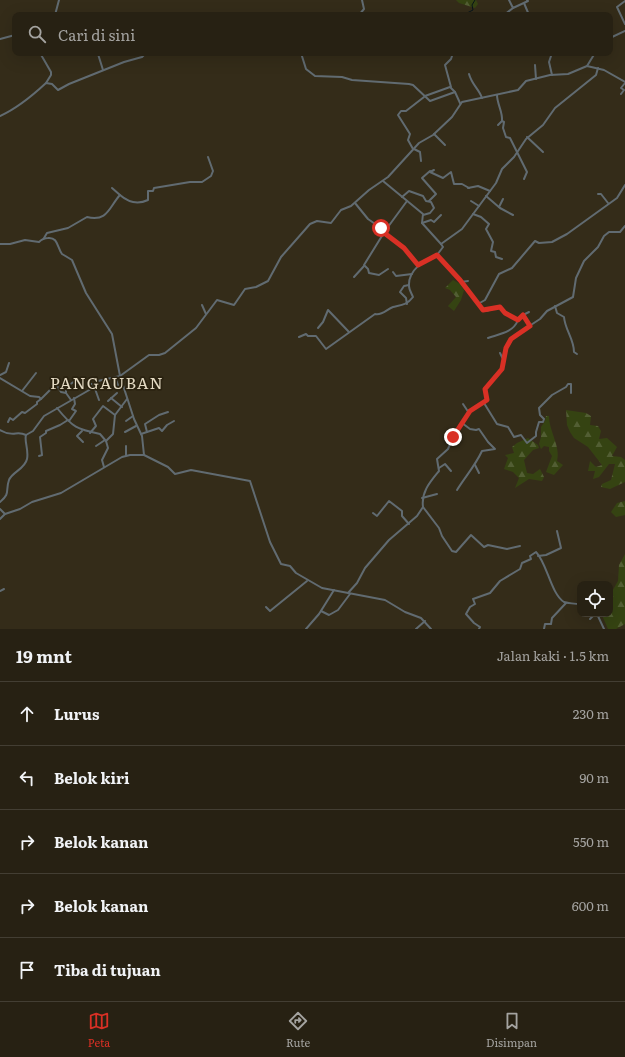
<!DOCTYPE html>
<html lang="id">
<head>
<meta charset="utf-8">
<style>
	:root { --surface:#272113; --page:#2f291c; --text:#f1f3f6; --muted:#a4a3a0; --line:#433e33; --accent:#d93025 }
	body { margin:0; font-family:Literata,serif; background:var(--page); color:var(--text) }
	.controls { position:absolute; right:12px; bottom:12px; display:grid; overflow:hidden; border-radius:8px; box-shadow:0 4px 16px #0002 }
	.controls button { width:36px; height:36px; display:grid; place-items:center; padding:0; border:0; border-bottom:1px solid var(--line); background:var(--surface); color:var(--text); font:20px sans-serif }
	.stop { position:absolute; width:12px; height:12px; margin:-9px; border:3px solid #d93025; border-radius:50%; background:#fff }
	.stop.end { background:#d93025; border-color:#fff; box-shadow:0 1px 4px #0008 }
	.list { margin:0; padding:0; list-style:none }
	h2 { display:flex; justify-content:space-between; align-items:center; height:52px; margin:0; padding:0 16px; font-size:17px }
	h2 small { font-size:13px; font-weight:400; color:var(--muted) }
	.list li { display:grid; grid-template-columns:26px 1fr auto; gap:12px; align-items:center; box-sizing:border-box; height:64px; padding:0 16px; border-top:1px solid var(--line) }
	.list b { display:block; font-size:15px; white-space:nowrap }
	.list em { font-size:13px; font-style:normal; color:var(--muted) }
	.icon { flex:none; width:22px; height:22px; fill:none; stroke:currentColor; stroke-width:2; stroke-linecap:round; stroke-linejoin:round }
	.map { position:relative; flex:none; width:625px; height:629px; overflow:hidden }
	.search { position:absolute; background:var(--surface); box-shadow:0 4px 16px #0002; left:12px; right:12px; top:12px; height:44px; display:flex; align-items:center; gap:10px; box-sizing:border-box; padding:0 14px; border-radius:8px; color:var(--muted); font-size:15px }
	.sheet { height:372px; background:var(--surface) }
	nav { display:flex; justify-content:space-around; align-items:center; box-sizing:border-box; height:56px; border-top:1px solid var(--line); background:var(--surface); font-size:11px; color:var(--muted) }
	nav a { display:grid; justify-items:center; gap:2px }
	nav .on { color:var(--accent) }
	.map>svg:first-child { display:block }
	.forest { fill:url(#forest-firs) }
	.lines { fill:none; stroke-linecap:round; stroke-linejoin:round }
	.stream { stroke:#08151a; stroke-width:1 }
	.street { stroke:#616b71; stroke-width:2 }
	.route { stroke:#d93025; stroke-width:5 }
	.labels { text-anchor:middle; stroke-width:3.5; stroke-linejoin:round; paint-order:stroke }
	.quarter-label { font-size:16px; letter-spacing:1px; fill:#e4dac3; stroke:#2a2210 }
</style>
</head>
<body>
<div class="map">
<svg width="625" height="629" viewBox="0 0 625 629">
	<defs>
		<pattern id="forest-firs" width="22" height="20" patternUnits="userSpaceOnUse"><rect width="22" height="20" fill="#354312"/><path d="M5 1l3.5 6h-7zM16 11l3.5 6h-7z" fill="#525e33"/></pattern>
	</defs>
	<rect width="100%" height="100%" fill="#342c19"/>
	<g class="forest">
		<path d="M456 0H476L478 4 475 8 459 3Z"/>
		<path d="M453 280 460 284 464 290 461 300 454 311 448 306 456 297 450 290 445 288Z"/>
		<path d="M566 410 586 413 591 416 590 425 598 426 601 431 599 439 607 438 617 447 612 456 621 457 625 460V482L610 489 601 487 602 484 611 480 615 464H609L599 477 593 479 595 471H588L590 461 596 467 602 465 588 447 574 438 570 432 567 425Z"/>
		<path d="M546 416H549C549 431 561 447 557 461L563 465 554 475 546 472 552 456 549 451V447L544 446 541 449 539 444 541 437V427L545 421Z"/>
		<path d="M528 438 538 445 539 448 533 450 524 460 527 473 533 474 540 469 544 477 542 481 529 479 515 488 519 478 513 472 504 469 508 458 505 455 514 453 512 447 517 443Z"/>
		<path d="M625 501V515L616 517 611 512 617 503Z"/>
		<path d="M625 554V624L616 629H608L602 615 610 614V595L618 581 619 565Z"/>
	</g>
	<g class="lines">
		<path class="stream" d="M463 15 473 10 472 5 475 0"/>
		<g class="street">
			<path d="M509 0 513 8 528 1 527 0"/>
			<path d="M625 1 617 7 625 24"/>
			<path d="M524 3 529 15"/>
			<path d="M55 15 59 0"/>
			<path d="M359 15 364 9 362 0"/>
			<path d="M504 15 513 8"/>
			<path d="M610 38 625 31"/>
			<path d="M0 39 15 35"/>
			<path d="M40 53 51 72V75L46 83"/>
			<path d="M301 53 306 69 315 76 342 77 352 80 409 84 413 85 430 101 455 92 460 103"/>
			<path d="M552 53 549 62 552 75"/>
			<path d="M98 54 103 70"/>
			<path d="M535 65 536 79"/>
			<path d="M587 66 595 53"/>
			<path d="M469 74C472 85 479 89 482 98"/>
			<path d="M451 87 445 65 451 59 453 53"/>
			<path d="M621 94 624 90 621 88 625 83"/>
			<path d="M497 95C497 104 503 112 502 121L498 125"/>
			<path d="M425 96 450 87 455 92"/>
			<path d="M0 116C18 108 32 96 46 83L52 84 58 90 69 84 124 62 142 57 146 53"/>
			<path d="M502 121 504 122 503 128 506 137 510 138 527 172 524 179"/>
			<path d="M434 134 445 145"/>
			<path d="M527 137 543 152"/>
			<path d="M413 149 408 140 410 134 398 115 401 111H406L424 97"/>
			<path d="M414 149 420 152 421 161"/>
			<path d="M434 170 430 172 443 178 451 172 454 184H462L469 188"/>
			<path d="M383 181 423 214 422 223 441 244 462 229 496 183 502 169 514 157 526 139 543 125 555 108 596 75 598 68"/>
			<path d="M112 188 120 195"/>
			<path d="M468 188 478 186 490 191"/>
			<path d="M598 194H601L608 203"/>
			<path d="M486 196 500 208 513 215"/>
			<path d="M402 197 409 191 423 196 426 201 431 202 434 208 430 213 423 215"/>
			<path d="M429 201 436 194 422 178 430 171"/>
			<path d="M471 201 479 206"/>
			<path d="M355 203 368 219 385 231 364 265 368 269 369 273 379 275 388 269"/>
			<path d="M499 207 503 199"/>
			<path d="M473 214 481 217 489 224 486 229 493 242 491 251 495 252 496 257 502 259"/>
			<path d="M422 223 431 220 434 222 441 215"/>
			<path d="M385 231 407 201"/>
			<path d="M384 232 404 248 418 265"/>
			<path d="M44 238 47 233 68 228 87 217C108 222 109 207 120 195 128 202 137 205 148 200V191H153L154 188 190 182H202L211 176 213 171 208 157"/>
			<path d="M0 244H10L25 240 39 242C42 239 44 238 48 238 58 237 57 247 62 254L72 260 86 293 112 334 120 376 134 419 142 436 144 455 168 467 175 474 191 470 250 481 270 542 281 564 290 566 296 573 322 588 385 600 405 612 421 618 431 629"/>
			<path d="M441 244 443 247 437 255 460 280 483 310 486 311 500 307 505 313 518 320 523 315 530 325"/>
			<path d="M393 272 396 276 412 274"/>
			<path d="M354 277 364 266"/>
			<path d="M461 282 468 281"/>
			<path d="M407 304 406 298 400 292 404 286 409 285"/>
			<path d="M478 304 485 300 499 274 512 268 535 241 539 243 552 242 567 234 617 198 625 185"/>
			<path d="M202 305 206 314"/>
			<path d="M555 306 557 313 564 317C565 330 574 339 574 352L577 354"/>
			<path d="M523 315 529 312"/>
			<path d="M318 328 323 322 328 310 349 332"/>
			<path d="M299 337 306 334 308 336H316L326 349 375 314C382 316 387 309 393 307 402 305 407 305 413 297 412 294 409 290 409 286 408 270 424 260 437 255"/>
			<path d="M488 338C499 334 513 333 518 320"/>
			<path d="M500 353 504 361"/>
			<path d="M0 375 6 372 9 363"/>
			<path d="M115 377 118 385"/>
			<path d="M0 378 30 396 39 397 41 399 50 390 57 386 61 392 66 393 71 400"/>
			<path d="M90 384H95"/>
			<path d="M94 386 99 400"/>
			<path d="M22 391 36 373"/>
			<path d="M66 393V387L78 379"/>
			<path d="M111 398 122 407"/>
			<path d="M108 401 117 393"/>
			<path d="M484 403 497 424 508 427 514 437 521 435 527 443 536 436V432L539 422H543L544 419 540 415 539 408 552 395 566 387 568 384H571V393"/>
			<path d="M463 404 469 413"/>
			<path d="M57 408C73 428 77 429 100 434L106 441 113 434 115 415 127 399"/>
			<path d="M69 421 76 411 72 409 75 404 74 398"/>
			<path d="M126 421 133 416"/>
			<path d="M8 422 10 418 13 420 22 412 25 413 37 404V402L41 399"/>
			<path d="M0 430C14 438 16 430 26 435"/>
			<path d="M82 431 77 436 83 442"/>
			<path d="M125 432 136 426"/>
			<path d="M147 432 145 424 159 415 168 412"/>
			<path d="M90 433 96 426 93 419 103 406 115 415"/>
			<path d="M141 434 159 428 162 431 167 425 174 421"/>
			<path d="M26 435 33 431 44 416 91 389 98 381 120 376 149 355H159L165 353 196 328 217 300 234 305 245 289 256 287 268 281 281 257 310 224 317 221 331 223 341 210 351 206 369 190 388 177 419 143 433 135 452 117 462 102 518 90 526 81 550 75 568 74 587 66 604 70 625 82"/>
			<path d="M96 446 105 440"/>
			<path d="M126 446V455"/>
			<path d="M39 456 42 455 40 437 46 433V431L60 425 68 420"/>
			<path d="M475 465 479 473"/>
			<path d="M104 467 102 460 108 448 106 441"/>
			<path d="M439 468 445 464 451 471"/>
			<path d="M457 490C465 477 475 466 482 451L495 449 488 442 479 429 476 430 470 429 462 423"/>
			<path d="M422 498 437 494"/>
			<path d="M0 502C11 493 5 491 9 480 12 472 25 469 27 459 29 450 24 441 26 435"/>
			<path d="M423 507 439 528 442 536 452 551 456 552 471 535 484 547 488 545 507 549 520 546"/>
			<path d="M0 509 5 514"/>
			<path d="M373 513 377 516 389 501 402 511V516L409 524"/>
			<path d="M0 519 5 514 20 509 32 502 61 493 122 457 130 455H144"/>
			<path d="M538 556 546 555 561 548 557 531"/>
			<path d="M0 591 4 589"/>
			<path d="M348 593 357 583 365 568 389 540 417 516 423 507C421 492 430 482 439 471L437 459 448 449 453 437 470 411 487 400 485 389 502 369 507 348 514 336 540 319 547 311 573 297 576 278 584 261 598 247 604 236 609 232H620L625 226"/>
			<path d="M266 607 270 611 307 581"/>
			<path d="M321 611 329 615 338 610 350 594"/>
			<path d="M597 614 604 629"/>
			<path d="M590 619 595 614"/>
			<path d="M306 629 319 614 334 590"/>
			<path d="M416 629 425 621"/>
			<path d="M479 629 480 627 474 623 466 614 470 607 475 604 473 599 490 593 500 581 520 569 522 563 531 559 530 556 536 552C547 563 551 594 564 602 566 603 577 604 580 604"/>
			<path d="M544 629 545 624H551L552 618 566 603"/>
		</g>
	</g>
	<g class="lines">
		<path class="route" d="M381 228 387 235 404 248 418 265 437 255 460 280 483 310 500 307 505 313 518 320 523 315 530 326 511 339 506 348 502 369 485 389 487 400 470 411 453 437"/>
	</g>
	<g class="labels">
		<g class="quarter-label">
			<text x="107" y="389">PANGAUBAN</text>
		</g>
	</g>
</svg>
<div class="controls">
<button><svg class="icon" aria-label="locate" viewBox="0 0 24 24"><circle cx="12" cy="12" r="6"/><path d="M12 2v4M12 18v4M2 12h4M18 12h4"/></svg></button>
</div>
<div class="stop" style="left:381px;top:228px"></div>
<div class="stop end" style="left:453px;top:437px"></div>
<div class="search"><svg class="icon" aria-label="search" viewBox="0 0 24 24"><circle cx="10" cy="10" r="6"/><path d="M15 15l6 6"/></svg>Cari di sini</div>
</div>
<section class="sheet">
<h2>19 mnt<small>Jalan kaki · 1.5 km</small></h2>
<ul class="list">
<li><svg class="icon" aria-label="ahead" viewBox="0 0 24 24"><path d="M12 20V5M6 11l6-6 6 6"/></svg><div><b>Lurus</b></div><em>230 m</em></li>
<li><svg class="icon" aria-label="left" viewBox="0 0 24 24"><path d="M17 20v-9H6M10 6l-5 5 5 5"/></svg><div><b>Belok kiri</b></div><em>90 m</em></li>
<li><svg class="icon" aria-label="right" viewBox="0 0 24 24"><path d="M7 20v-9h11M14 6l5 5-5 5"/></svg><div><b>Belok kanan</b></div><em>550 m</em></li>
<li><svg class="icon" aria-label="right" viewBox="0 0 24 24"><path d="M7 20v-9h11M14 6l5 5-5 5"/></svg><div><b>Belok kanan</b></div><em>600 m</em></li>
<li><svg class="icon" aria-label="arrive" viewBox="0 0 24 24"><path d="M6 21V4h12l-3 4 3 4H6"/></svg><div><b>Tiba di tujuan</b></div></li>
</ul>
</section>
<nav>
<a class="on"><svg class="icon" aria-label="map" viewBox="0 0 24 24"><path d="M3 6l6-2 6 2 6-2v14l-6 2-6-2-6 2zM9 4v14M15 6v14"/></svg>Peta</a>
<a><svg class="icon" aria-label="directions" viewBox="0 0 24 24"><path d="M12 3l9 9-9 9-9-9zM9 14v-3h6M13 9l2 2-2 2"/></svg>Rute</a>
<a><svg class="icon" aria-label="saved" viewBox="0 0 24 24"><path d="M7 4h10v16l-5-4-5 4z"/></svg>Disimpan</a>
</nav>
</body>
</html>
